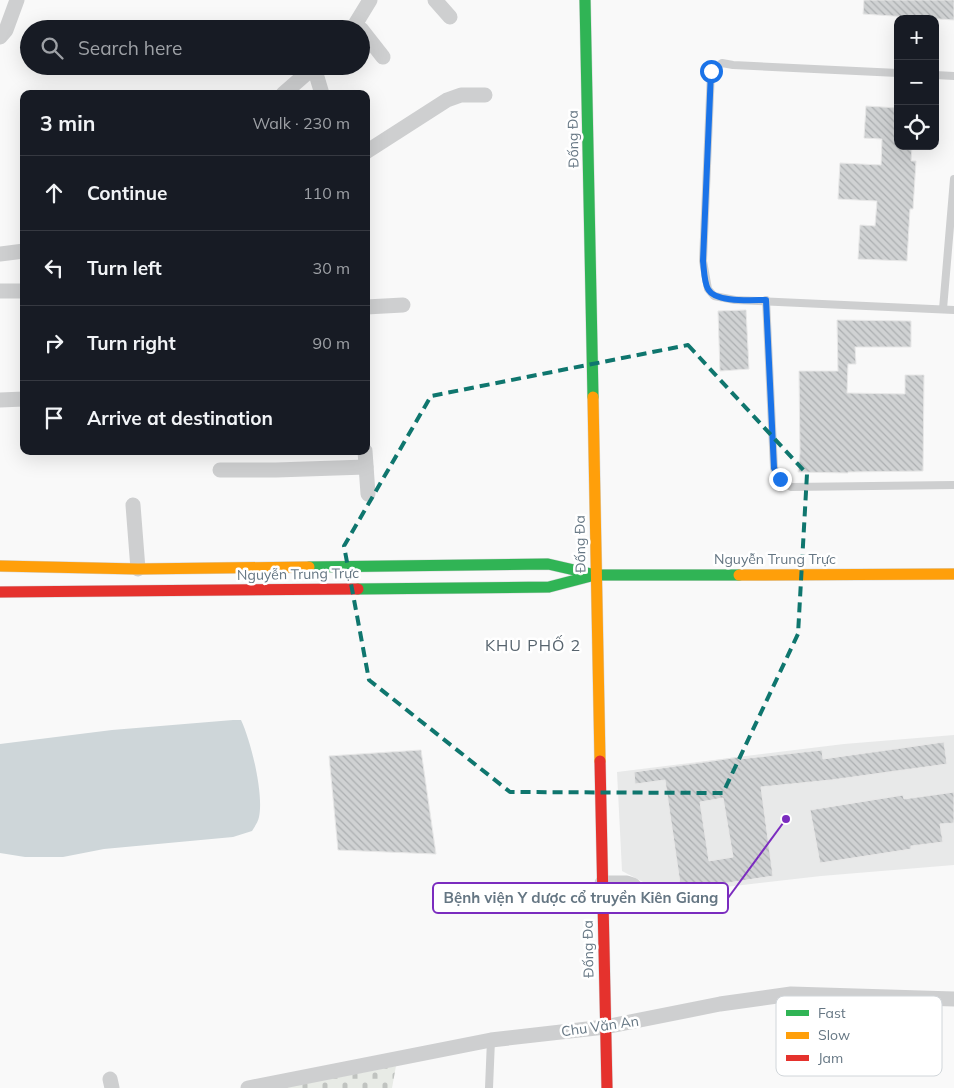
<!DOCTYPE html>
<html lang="en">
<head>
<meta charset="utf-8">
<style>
	:root { --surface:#171b24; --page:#242831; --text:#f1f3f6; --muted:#9ea1a6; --line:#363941 }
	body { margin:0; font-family:Mulish,sans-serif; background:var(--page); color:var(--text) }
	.controls { position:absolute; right:15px; top:15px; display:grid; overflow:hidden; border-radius:10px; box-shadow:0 5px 20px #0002 }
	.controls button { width:45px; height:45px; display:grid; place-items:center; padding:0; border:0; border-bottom:1px solid var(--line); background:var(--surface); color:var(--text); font:25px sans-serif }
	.stop { position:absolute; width:15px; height:15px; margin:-11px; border:4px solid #1a73e8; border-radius:50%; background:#fff }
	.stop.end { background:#1a73e8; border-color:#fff; box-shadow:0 1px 5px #0008 }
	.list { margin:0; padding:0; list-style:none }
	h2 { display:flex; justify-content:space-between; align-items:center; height:65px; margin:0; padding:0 20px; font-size:21px }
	h2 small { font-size:16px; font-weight:400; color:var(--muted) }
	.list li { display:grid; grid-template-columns:32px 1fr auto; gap:15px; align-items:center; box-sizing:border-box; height:75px; padding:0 20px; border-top:1px solid var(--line) }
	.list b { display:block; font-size:19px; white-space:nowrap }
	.list em { font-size:16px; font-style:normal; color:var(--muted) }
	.icon { flex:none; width:28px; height:28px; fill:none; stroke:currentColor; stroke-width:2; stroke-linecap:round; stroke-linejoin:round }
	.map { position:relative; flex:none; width:954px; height:1088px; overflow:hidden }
	.search { position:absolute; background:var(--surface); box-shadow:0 5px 20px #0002; left:20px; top:20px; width:350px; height:55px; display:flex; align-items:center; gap:12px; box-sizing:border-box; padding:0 18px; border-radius:28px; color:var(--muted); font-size:19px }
	.panel { position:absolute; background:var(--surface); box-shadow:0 5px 20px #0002; left:20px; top:90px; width:350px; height:365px; border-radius:10px }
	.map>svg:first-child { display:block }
	.built { fill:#e8e9e9 }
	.cemetery { fill:url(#cemetery-stones) }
	.water { fill:#ced6d9 }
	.building { fill:url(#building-back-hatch); stroke:#e8e8e8; fill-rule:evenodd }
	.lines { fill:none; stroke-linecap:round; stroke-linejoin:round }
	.fast-casing { stroke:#d5d6d7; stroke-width:12 }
	.slow-casing { stroke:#d5d6d7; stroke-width:12 }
	.jam-casing { stroke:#d5d6d7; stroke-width:12 }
	.lane { stroke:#cecfd0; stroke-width:8 }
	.street { stroke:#cecfd0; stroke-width:15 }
	.fast { stroke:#30b455; stroke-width:11 }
	.slow { stroke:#ff9f0a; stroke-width:11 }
	.jam { stroke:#e5322d; stroke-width:11 }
	.route { stroke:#1a73e8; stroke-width:6 }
	.marked { fill:none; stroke:#0f766e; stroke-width:4; stroke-dasharray:10 6; stroke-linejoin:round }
	.labels { text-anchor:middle; stroke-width:5; stroke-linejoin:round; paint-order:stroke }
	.street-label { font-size:14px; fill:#657683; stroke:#fff }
	.quarter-label { font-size:16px; letter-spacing:1px; fill:#57646e; stroke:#fff }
	.key { fill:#fff; stroke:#d1d6da; stroke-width:1 }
	.key-label { font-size:14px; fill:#657683 }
	.leader { fill:none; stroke:#7b2cbf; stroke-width:2 }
	.callout-dot { fill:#7b2cbf; stroke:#fff; stroke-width:2 }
	.callout { fill:#fff; stroke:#7b2cbf; stroke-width:2 }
	.callout-label { font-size:15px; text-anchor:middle; font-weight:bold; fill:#657683 }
</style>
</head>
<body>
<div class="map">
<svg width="954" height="1088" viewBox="0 0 954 1088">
	<defs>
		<pattern id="cemetery-stones" width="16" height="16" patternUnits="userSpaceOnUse" patternTransform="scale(1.25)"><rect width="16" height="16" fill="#e8ebe6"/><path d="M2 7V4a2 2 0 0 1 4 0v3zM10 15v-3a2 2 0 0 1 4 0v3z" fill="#c0c3c0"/></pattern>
		<pattern id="building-back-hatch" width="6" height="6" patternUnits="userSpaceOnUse" patternTransform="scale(1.25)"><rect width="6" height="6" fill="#d0d2d3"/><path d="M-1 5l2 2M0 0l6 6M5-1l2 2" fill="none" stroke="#acafb1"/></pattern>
	</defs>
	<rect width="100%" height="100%" fill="#f9f9f9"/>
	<path class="built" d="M954 735V865L821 876 666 894 622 871 617 772 844 744Z"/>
	<path class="cemetery" d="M396 1066 392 1088H283Z"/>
	<path class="water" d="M233 720H241C251 741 264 794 259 817 258 822 255 826 252 831L233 837 104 849 63 857H25L0 853V744L112 730Z"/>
	<g class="building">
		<path d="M864 0H954V20L863 14Z"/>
		<path d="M866 106 898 108V146H912L911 161H916L913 209H910L907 261 858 259 860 225 875 226 877 201 838 199 840 163 881 165 882 139 864 138Z"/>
		<path d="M746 310 749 369 720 371 718 311Z"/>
		<path d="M837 320 911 321V347H855L856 364H848L847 393 905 394V375H924L923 471 848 472V473L798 472 800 453 799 371H838Z"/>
		<path d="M944 742 947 764 831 780 761 787 773 876 681 890 665 780 635 784 634 772 740 757V759L822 750 823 759ZM723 798 733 857 709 861 700 802Z"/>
		<path d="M421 750 436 854 338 850 329 756Z"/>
		<path d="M954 792V823L940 824 943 842 911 846V849L820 863 810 810 903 795 904 799Z"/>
	</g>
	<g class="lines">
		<defs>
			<g id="fast">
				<path d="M585 0 593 397"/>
				<path d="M309 567 548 564 596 575H739"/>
				<path d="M358 589 549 587 591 576"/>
			</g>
			<g id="slow">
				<path d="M593 397 600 761"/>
				<path d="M0 566 138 569 309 567"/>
				<path d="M739 575 954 574"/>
			</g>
			<g id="jam">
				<path d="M0 592 358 589"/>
				<path d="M600 761 607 1088"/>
			</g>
		</defs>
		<use href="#fast" class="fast-casing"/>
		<use href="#slow" class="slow-casing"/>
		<use href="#jam" class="jam-casing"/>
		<g class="lane">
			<path d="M898 73 733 65 722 63 711 71 703 261 708 289 714 296 735 300 954 310"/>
			<path d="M935 75 954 76"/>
			<path d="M766 300 774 468 780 479 791 487 954 485"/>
			<path d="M943 309 954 179"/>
			<path d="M489 1088 491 1040"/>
		</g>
		<g class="street">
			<path d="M435 0 450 17"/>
			<path d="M351 29 356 23 370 0"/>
			<path d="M361 29 383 57"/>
			<path d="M0 37 6 30 17 0"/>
			<path d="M314 67 322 94"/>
			<path d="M283 94 315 66"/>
			<path d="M366 152 447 100 461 95H485"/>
			<path d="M0 254 24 251"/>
			<path d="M0 291H24"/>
			<path d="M366 307 403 305"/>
			<path d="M0 400 24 399"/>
			<path d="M365 451 368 494"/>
			<path d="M220 470H276L366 467"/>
			<path d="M133 505 138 569"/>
			<path d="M602 883H627L633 885 637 889 644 902 663 906"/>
			<path d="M110 1079 112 1088"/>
			<path d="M248 1088 491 1040 605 1027 720 1004 791 994 954 999"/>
		</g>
		<use href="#fast" class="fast"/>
		<use href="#slow" class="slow"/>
		<use href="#jam" class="jam"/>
	</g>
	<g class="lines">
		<path class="route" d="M711 71 703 261C704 269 704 282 708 289 715 303 752 300 766 300L774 468 780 479"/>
	</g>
	<path class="marked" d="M688 345 807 474 798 634 723 793 510 792 369 680 344 546 431 396Z"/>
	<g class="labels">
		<g class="street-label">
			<text transform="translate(573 139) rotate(-91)" y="5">Đống Đa</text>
			<text transform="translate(580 544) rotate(-91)" y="5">Đống Đa</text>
			<text x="775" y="564">Nguyễn Trung Trực</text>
			<text transform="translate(298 574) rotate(-1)" y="5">Nguyễn Trung Trực</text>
			<text transform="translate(588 949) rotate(-91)" y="5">Đống Đa</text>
			<text transform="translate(600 1026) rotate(-8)" y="5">Chu Văn An</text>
		</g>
		<g class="quarter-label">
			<text x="533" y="651">KHU PHỐ 2</text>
		</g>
	</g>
	<rect x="776" y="996" width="166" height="80" rx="8" class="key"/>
	<rect x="786" y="1010" width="23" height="6" fill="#30b455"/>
	<rect x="786" y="1032" width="23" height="7" fill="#ff9f0a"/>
	<rect x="786" y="1055" width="23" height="6" fill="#e5322d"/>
	<g class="key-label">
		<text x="818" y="1018">Fast</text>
		<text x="818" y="1040">Slow</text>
		<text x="818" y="1063">Jam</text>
	</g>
	<path class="leader" d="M786 819L728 898"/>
	<circle class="callout-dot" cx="786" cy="819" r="5"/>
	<rect class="callout" x="433" y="883" width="295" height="30" rx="5"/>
	<g class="callout-label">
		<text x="581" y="903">Bệnh viện Y dược cổ truyền Kiên Giang</text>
	</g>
</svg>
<div class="controls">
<button>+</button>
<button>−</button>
<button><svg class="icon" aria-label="locate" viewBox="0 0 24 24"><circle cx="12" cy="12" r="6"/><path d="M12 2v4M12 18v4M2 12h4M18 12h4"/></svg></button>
</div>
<div class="stop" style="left:711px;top:71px"></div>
<div class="stop end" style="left:780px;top:479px"></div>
<div class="search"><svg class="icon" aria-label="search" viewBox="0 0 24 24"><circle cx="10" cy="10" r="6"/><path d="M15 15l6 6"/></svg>Search here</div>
<section class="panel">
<h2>3 min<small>Walk · 230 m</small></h2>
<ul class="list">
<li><svg class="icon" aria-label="ahead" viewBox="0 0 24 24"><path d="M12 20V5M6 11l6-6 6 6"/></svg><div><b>Continue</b></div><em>110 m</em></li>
<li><svg class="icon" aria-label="left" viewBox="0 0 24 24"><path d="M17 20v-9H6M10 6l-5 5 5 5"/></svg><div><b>Turn left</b></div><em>30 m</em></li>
<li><svg class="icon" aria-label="right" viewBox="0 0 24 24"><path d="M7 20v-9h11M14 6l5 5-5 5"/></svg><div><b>Turn right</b></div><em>90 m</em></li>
<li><svg class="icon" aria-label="arrive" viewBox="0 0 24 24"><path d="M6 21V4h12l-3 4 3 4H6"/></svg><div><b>Arrive at destination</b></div></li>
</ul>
</section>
</div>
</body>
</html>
